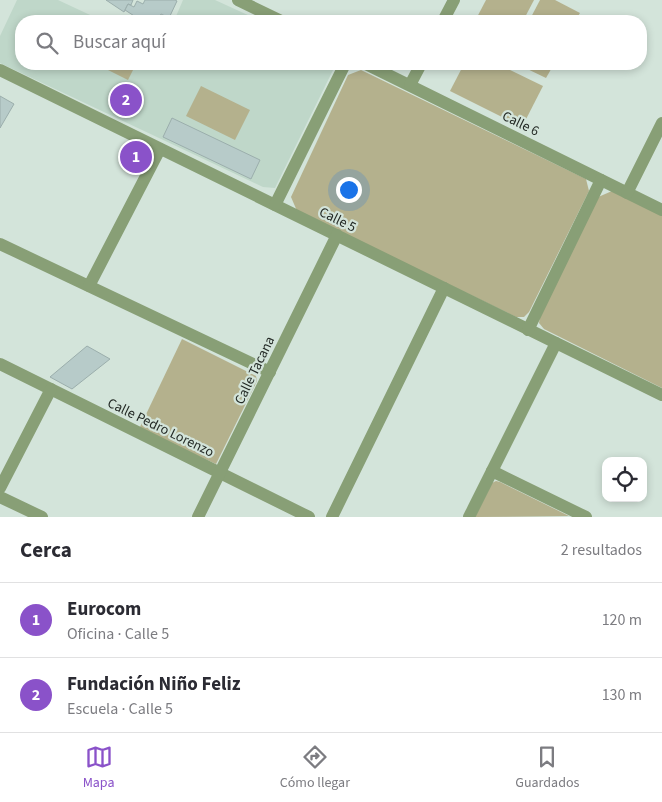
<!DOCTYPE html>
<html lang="es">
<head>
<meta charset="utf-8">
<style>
	:root { --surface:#fff; --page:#f2f2f3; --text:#2b2b33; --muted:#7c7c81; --line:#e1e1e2; --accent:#8a52c9 }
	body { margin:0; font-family:"Source Sans 3",sans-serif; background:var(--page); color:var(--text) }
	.controls { position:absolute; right:15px; bottom:15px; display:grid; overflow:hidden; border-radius:10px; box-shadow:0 2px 8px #0003 }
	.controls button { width:45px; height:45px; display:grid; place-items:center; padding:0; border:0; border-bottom:1px solid var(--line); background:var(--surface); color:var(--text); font:25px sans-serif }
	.you { position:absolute; left:348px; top:189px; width:18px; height:18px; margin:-12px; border:4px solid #fff; border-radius:50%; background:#1a73e8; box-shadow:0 0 0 8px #1a73e833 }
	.badge { display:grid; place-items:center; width:32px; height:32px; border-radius:50%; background:var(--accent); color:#fff; font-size:16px; font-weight:700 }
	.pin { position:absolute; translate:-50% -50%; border:2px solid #fff; box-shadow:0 1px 5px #0006 }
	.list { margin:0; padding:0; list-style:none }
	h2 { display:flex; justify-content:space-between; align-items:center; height:65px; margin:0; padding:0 20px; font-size:21px }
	h2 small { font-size:16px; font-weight:400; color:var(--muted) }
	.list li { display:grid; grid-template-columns:32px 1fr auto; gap:15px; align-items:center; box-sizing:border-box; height:75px; padding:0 20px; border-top:1px solid var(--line) }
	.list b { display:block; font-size:19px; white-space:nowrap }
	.list p { margin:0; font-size:16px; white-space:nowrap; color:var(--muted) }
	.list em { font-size:16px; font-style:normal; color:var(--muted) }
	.icon { flex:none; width:28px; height:28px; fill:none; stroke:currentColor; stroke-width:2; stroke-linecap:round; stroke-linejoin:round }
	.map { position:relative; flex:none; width:662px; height:517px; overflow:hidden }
	.search { position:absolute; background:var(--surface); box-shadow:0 2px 8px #0003; left:15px; right:15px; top:15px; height:55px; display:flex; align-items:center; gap:12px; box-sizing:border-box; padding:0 18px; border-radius:20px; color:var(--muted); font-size:19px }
	.sheet { height:215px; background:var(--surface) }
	nav { display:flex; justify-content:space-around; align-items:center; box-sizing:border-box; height:70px; border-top:1px solid var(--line); background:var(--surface); font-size:14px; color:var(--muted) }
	nav a { display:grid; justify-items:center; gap:2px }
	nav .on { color:var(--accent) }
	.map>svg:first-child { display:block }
	.built { fill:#bfd7c9 }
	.green { fill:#b4b18d }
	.building { fill:#b7cbc9; stroke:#9baeac }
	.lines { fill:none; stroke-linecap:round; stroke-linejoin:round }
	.minor { stroke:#889f76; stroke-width:12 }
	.labels { text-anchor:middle; stroke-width:4.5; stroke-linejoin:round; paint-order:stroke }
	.street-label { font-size:14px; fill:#232925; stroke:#d3e4da }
</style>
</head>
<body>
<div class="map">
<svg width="662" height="517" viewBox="0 0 662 517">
	<rect width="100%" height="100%" fill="#d3e4da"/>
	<g class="built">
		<path d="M17 0H58L103 21H21V64H336L275 188 263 187 0 63V36Z"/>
		<path d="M183 0H215L261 21H174Z"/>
	</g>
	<g class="green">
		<path d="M486 0H534L523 21H475Z"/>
		<path d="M540 0H555L580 13 575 21H529Z"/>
		<path d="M96 64H136L128 80Z"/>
		<path d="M464 64H498L543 86 522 127 450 91Z"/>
		<path d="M517 64H554L546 78Z"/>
		<path d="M361 70 586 179 589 191 529 312 524 317H516L297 211 291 197 348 75Z"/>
		<path d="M201 86 250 110 235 140 186 116Z"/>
		<path d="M612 191 662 216V388L544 329 539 323 540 317 596 198Z"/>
		<path d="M182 339 256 376 257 381 216 464 139 429Z"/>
		<path d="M496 481 500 482 569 516 475 517 492 483Z"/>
	</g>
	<g class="building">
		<path d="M106 0H133L131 5 128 4 124 12Z"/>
		<path d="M145 0H175L177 1 169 18 161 14 157 21H142L125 10 128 4 134 7 137 1 143 4Z"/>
		<path d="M0 96 14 104 0 128Z"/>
		<path d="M172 118 260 160 251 179 163 137Z"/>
		<path d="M87 346 110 359 72 389 50 377Z"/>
	</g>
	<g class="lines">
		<g class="minor">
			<path d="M238 0 281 21"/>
			<path d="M443 21 454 0"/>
			<path d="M366 64 662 210"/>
			<path d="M0 70 662 395"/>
			<path d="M410 85 421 64"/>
			<path d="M627 193 662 123"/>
			<path d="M275 205 345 64"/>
			<path d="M0 244 270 372"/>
			<path d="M89 286 160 149"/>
			<path d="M528 330 601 180"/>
			<path d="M0 364 309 517"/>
			<path d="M492 471 586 517"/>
			<path d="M0 488 51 389"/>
			<path d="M0 497 42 517"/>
			<path d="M198 517 337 235"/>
			<path d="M332 517 444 288"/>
			<path d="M469 517 556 343"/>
		</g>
	</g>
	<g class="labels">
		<g class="street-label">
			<text transform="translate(521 123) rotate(26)" y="5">Calle 6</text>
			<text transform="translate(338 219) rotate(26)" y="5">Calle 5</text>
			<text transform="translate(254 370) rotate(-64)" y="5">Calle Tacana</text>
			<text transform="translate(161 427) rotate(26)" y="5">Calle Pedro Lorenzo</text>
		</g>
	</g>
</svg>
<div class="controls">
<button><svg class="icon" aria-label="locate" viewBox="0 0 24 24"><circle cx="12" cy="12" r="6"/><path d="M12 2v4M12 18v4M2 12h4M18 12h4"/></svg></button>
</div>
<div class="you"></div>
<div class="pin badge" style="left:136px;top:157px">1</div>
<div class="pin badge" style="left:126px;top:100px">2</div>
<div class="search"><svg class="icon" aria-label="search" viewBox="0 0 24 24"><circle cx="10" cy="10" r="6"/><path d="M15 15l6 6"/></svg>Buscar aquí</div>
</div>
<section class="sheet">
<h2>Cerca<small>2 resultados</small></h2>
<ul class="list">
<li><span class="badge">1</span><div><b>Eurocom</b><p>Oficina · Calle 5</p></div><em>120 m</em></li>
<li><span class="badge">2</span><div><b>Fundación Niño Feliz</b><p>Escuela · Calle 5</p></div><em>130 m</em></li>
</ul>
</section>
<nav>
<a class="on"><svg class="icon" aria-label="map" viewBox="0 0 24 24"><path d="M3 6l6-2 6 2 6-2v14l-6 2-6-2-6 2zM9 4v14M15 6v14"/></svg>Mapa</a>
<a><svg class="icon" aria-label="directions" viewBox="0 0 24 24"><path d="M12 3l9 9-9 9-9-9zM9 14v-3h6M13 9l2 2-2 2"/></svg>Cómo llegar</a>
<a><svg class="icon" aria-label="saved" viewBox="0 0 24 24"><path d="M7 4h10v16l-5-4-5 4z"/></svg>Guardados</a>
</nav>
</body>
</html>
